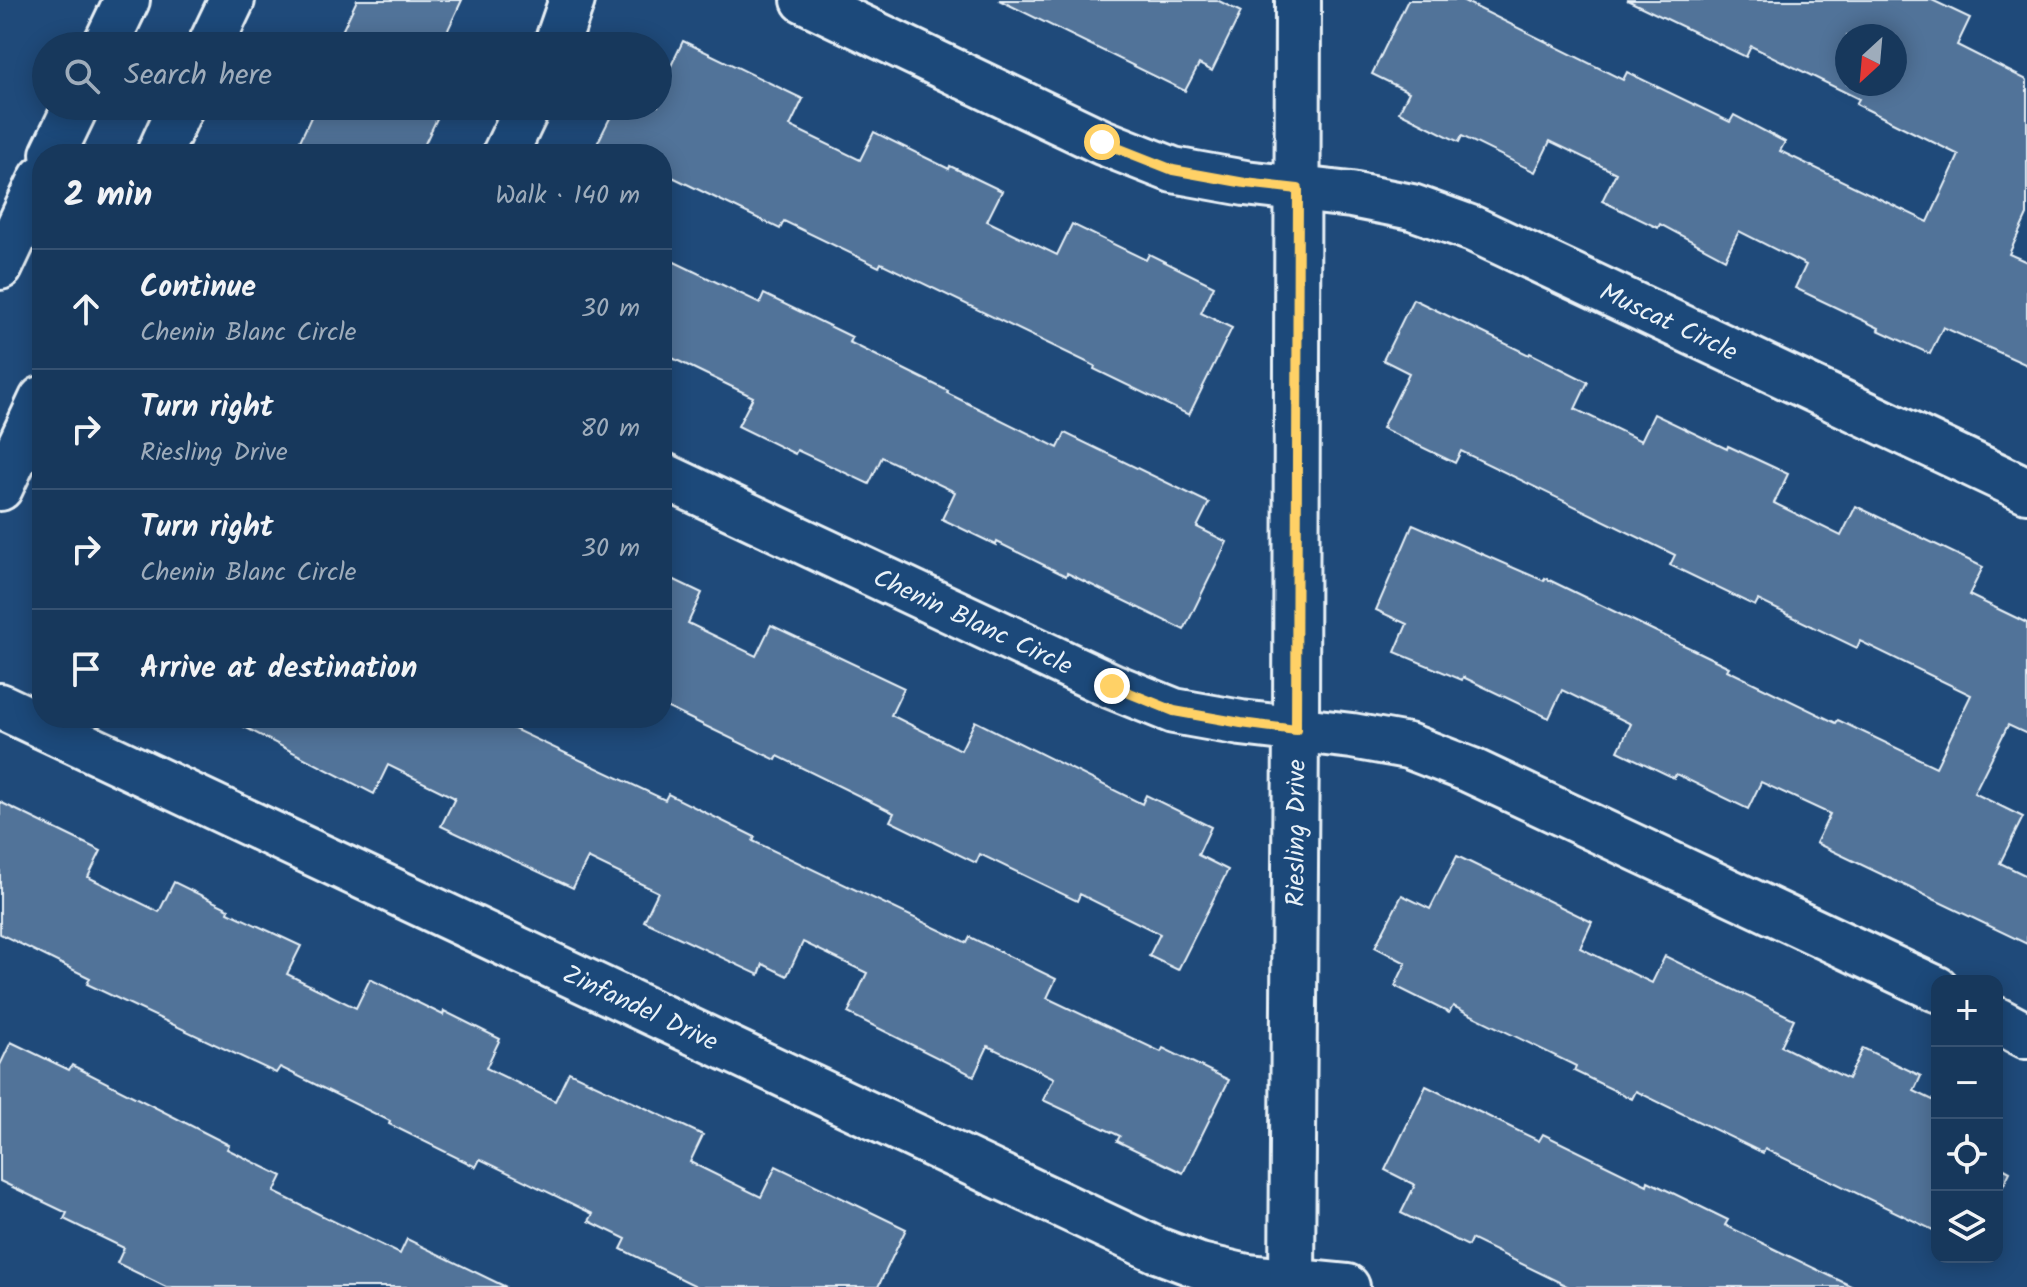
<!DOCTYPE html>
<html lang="en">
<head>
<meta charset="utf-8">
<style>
	:root { --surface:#17385c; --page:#244365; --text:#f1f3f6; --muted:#9eacbb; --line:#365272 }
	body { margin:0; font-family:Kalam,sans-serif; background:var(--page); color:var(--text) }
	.controls { position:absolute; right:24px; bottom:24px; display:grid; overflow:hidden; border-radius:16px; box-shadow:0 4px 20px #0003 }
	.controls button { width:72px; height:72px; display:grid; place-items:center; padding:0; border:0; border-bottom:2px solid var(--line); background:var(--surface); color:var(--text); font:40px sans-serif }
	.compass { position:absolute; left:1835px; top:24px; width:72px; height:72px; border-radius:50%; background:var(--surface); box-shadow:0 4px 20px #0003; rotate:206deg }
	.stop { position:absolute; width:24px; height:24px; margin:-18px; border:6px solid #ffd166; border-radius:50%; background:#fff }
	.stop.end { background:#ffd166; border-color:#fff; box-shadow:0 2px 8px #0008 }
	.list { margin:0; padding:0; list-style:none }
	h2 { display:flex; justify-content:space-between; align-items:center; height:104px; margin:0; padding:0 32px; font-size:34px }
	h2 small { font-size:26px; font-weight:400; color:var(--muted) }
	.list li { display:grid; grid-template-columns:52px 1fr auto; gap:24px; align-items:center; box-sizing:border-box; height:120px; padding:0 32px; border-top:2px solid var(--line) }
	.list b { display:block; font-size:30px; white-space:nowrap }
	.list p { margin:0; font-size:26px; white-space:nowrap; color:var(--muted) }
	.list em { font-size:26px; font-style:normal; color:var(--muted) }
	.icon { flex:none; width:44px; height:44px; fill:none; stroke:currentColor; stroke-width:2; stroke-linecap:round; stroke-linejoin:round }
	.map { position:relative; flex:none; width:2027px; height:1287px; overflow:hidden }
	.search { position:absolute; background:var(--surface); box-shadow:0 4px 20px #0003; left:32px; top:32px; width:640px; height:88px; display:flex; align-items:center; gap:20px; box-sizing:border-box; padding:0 28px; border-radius:44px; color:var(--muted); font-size:30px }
	.panel { position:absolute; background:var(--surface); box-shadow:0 4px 20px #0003; left:32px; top:144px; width:640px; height:584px; border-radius:32px }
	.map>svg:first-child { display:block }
	.building { fill:#517399; stroke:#e8f1f8; stroke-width:2; fill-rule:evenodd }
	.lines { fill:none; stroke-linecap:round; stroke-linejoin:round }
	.minor-casing { stroke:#e8f1f8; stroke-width:50 }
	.primary-casing { stroke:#e8f1f8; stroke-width:50 }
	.minor { stroke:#1f4a7a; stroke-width:44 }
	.primary { stroke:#1f4a7a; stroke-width:44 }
	.route { stroke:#ffd166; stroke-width:10 }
	.labels { text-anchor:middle; stroke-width:8; stroke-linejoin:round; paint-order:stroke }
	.street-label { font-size:26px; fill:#e8f1f8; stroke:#1f4a7a }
</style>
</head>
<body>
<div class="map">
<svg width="2027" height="1287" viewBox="0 0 2027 1287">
	<rect width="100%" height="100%" fill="#1f4a7a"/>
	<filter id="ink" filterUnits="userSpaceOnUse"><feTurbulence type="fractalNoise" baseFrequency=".0125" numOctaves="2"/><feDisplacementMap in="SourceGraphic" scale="16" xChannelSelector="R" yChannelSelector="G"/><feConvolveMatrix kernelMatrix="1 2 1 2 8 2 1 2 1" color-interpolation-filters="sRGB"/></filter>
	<g filter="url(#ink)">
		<g class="building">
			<path d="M357 0H462L446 34 470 46H335Z"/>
			<path d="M999 0H1217L1241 12 1212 71 1199 64 1185 91Z"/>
			<path d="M1408 0H1462L1623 80 1627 72 1730 122 1734 115 1785 142 1780 151 1928 222 1959 155 1856 104 1859 99 1751 46 1746 57 1627 0H1932L1970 18 1957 45 2027 80V215L2009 254 2027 262V365L1943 327 1930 354 1878 330 1879 328 1795 288 1806 265 1739 231 1725 259 1660 224 1658 228 1602 201 1616 173 1550 141 1535 172 1462 136 1459 142 1399 112 1409 92 1372 74ZM1847 36H1895V84H1847Z"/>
			<path d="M683 41 803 99 790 126 860 160 874 132 949 169 950 166 1002 191 987 221 1057 255 1072 224 1146 260 1149 254 1214 286 1201 313 1232 328 1189 415 1094 369 1095 366 881 263 879 267 784 221 780 229 662 172V154H592L616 106H658V65L669 70Z"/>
			<path d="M316 106H443L420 154H294Z"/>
			<path d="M662 256 760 303 764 294 852 337 849 342 948 391 947 393 1058 448 1065 433 1209 503 1197 527 1227 542 1184 630 1067 573 1066 576 997 542 996 545 942 519 955 492 882 457 869 484 797 450 795 454 738 426 753 397 662 353Z"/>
			<path d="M1413 299 1529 355 1530 353 1588 382 1575 409 1641 441 1654 414 1727 449 1728 446 1788 474 1774 503 1841 536 1856 506 1983 567 1969 595 2027 623V734L2008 725 1974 793 2023 817 2000 863 2027 876V944L1816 843 1830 814 1761 782 1748 809 1676 774 1674 778 1618 751 1631 724 1562 690 1549 718 1463 677 1462 680 1395 652 1407 624 1376 610 1413 524 1544 581 1545 578 1729 667 1727 670 1836 723 1838 720 1936 767 1971 695 1860 641 1857 648 1758 600 1755 606 1670 565 1675 555 1461 451 1455 463 1382 428 1409 373 1383 360Z"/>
			<path d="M662 574 702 593 688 623 756 656 771 625 904 688 891 715 961 750 975 721 1142 804 1146 795 1211 827 1198 855 1228 870 1178 970 1149 956 1160 934 1080 894 1077 901 980 854 976 863 890 821 894 813 778 756 776 760 662 705Z"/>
			<path d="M227 718H491L665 800 668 794 755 837 753 841 967 943 970 937 1056 979 1047 998 1161 1052 1163 1048 1229 1080 1183 1173 1117 1141 1120 1136 1043 1100 1054 1078 988 1046 974 1076 848 1013 867 973 803 942 787 976 763 964 759 975 644 921 658 892 588 858 573 888 441 826 455 798 388 765 374 794Z"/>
			<path d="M0 802 101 851 88 877 159 912 174 882 229 909 228 912 301 946 287 974 356 1008 370 979 443 1015 444 1011 500 1039 486 1068 555 1101 569 1072 703 1135 690 1162 761 1197 776 1166 906 1229 878 1287H698L621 1249 626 1239 589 1221 593 1214 480 1159 476 1167 389 1124 390 1121 280 1067 276 1073 87 984 90 978 0 934Z"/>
			<path d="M1457 856 1592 922 1580 948 1652 983 1665 956 1794 1019 1781 1046 1848 1079 1863 1048 1921 1076 1914 1091 1937 1102V1232L1765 1149 1763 1153 1636 1091 1632 1099 1574 1071 1576 1066 1453 1006 1449 1013 1395 986 1406 963 1375 947 1402 895 1430 909Z"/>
			<path d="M11 1042 69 1070 72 1065 229 1145 227 1149 282 1176 274 1192 400 1254 407 1239 506 1287H166L117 1263 124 1248 64 1219 67 1213 0 1181V1065Z"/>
			<path d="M1426 1086 1539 1141 1543 1134 1647 1185 1648 1181 1728 1220 1725 1225 1853 1287H1569L1471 1239 1468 1246 1401 1213 1415 1185 1385 1170Z"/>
			<path d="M1997 1165 2010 1172 1997 1198Z"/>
		</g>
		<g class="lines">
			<defs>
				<g id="minor">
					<path id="s1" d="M804 0 1102 142 1173 170 1245 183 1351 195 1412 207 1473 229 2027 490"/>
					<path d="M556 46 572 0"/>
					<path d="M505 154 528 106"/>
					<path id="s2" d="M662 475 1112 686 1174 711 1241 723 1352 736 1408 746 1470 770 1937 989"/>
					<path id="s3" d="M0 706 1157 1250 1200 1266 1247 1277 1347 1287"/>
					<path d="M1997 1020 2027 1036"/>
					<path id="s4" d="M1292 1281 1296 730 1298 0"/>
				</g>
				<g id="primary">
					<path d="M105 46 127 0"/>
					<path d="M210 46 232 0"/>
					<path d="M53 154 76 106"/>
					<path d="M159 154 181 106"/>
					<path d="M0 267 42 178"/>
					<path d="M0 488 42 399"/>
				</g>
			</defs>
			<use href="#minor" class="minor-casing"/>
			<use href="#primary" class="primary-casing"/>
			<use href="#minor" class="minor"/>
			<use href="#primary" class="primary"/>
		</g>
	</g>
	<g class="lines" filter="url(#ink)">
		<path class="route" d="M1102 142 1173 170 1245 183 1298 189 1296 730 1241 723 1174 711 1112 686"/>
	</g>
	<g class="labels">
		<g class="street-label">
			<text dy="9" stroke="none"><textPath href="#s1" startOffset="930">Muscat Circle</textPath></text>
			<text dy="9" stroke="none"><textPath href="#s2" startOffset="344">Chenin Blanc Circle</textPath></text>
			<text dy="9" stroke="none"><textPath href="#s4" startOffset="448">Riesling Drive</textPath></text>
			<text dy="9" stroke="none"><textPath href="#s3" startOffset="708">Zinfandel Drive</textPath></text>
		</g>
	</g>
</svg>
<div class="controls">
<button>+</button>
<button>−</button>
<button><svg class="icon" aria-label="locate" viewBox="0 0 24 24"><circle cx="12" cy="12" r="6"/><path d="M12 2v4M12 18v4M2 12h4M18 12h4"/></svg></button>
<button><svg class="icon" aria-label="layers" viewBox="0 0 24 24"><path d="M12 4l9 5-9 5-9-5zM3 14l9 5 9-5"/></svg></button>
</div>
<svg class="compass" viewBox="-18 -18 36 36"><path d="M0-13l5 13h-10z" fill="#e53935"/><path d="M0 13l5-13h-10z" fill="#9eacbb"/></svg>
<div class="stop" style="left:1102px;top:142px"></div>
<div class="stop end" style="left:1112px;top:686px"></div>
<div class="search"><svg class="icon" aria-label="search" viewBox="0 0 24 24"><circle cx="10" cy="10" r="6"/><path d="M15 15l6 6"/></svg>Search here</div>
<section class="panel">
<h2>2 min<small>Walk · 140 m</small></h2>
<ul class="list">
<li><svg class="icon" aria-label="ahead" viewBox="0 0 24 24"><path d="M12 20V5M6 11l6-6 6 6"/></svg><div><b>Continue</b><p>Chenin Blanc Circle</p></div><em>30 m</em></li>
<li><svg class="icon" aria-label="right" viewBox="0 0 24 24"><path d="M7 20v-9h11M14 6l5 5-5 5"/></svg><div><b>Turn right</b><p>Riesling Drive</p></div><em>80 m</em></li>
<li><svg class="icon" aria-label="right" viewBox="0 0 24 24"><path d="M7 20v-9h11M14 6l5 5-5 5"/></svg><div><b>Turn right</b><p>Chenin Blanc Circle</p></div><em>30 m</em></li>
<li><svg class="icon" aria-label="arrive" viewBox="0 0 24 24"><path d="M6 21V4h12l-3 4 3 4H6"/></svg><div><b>Arrive at destination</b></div></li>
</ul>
</section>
</div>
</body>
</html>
